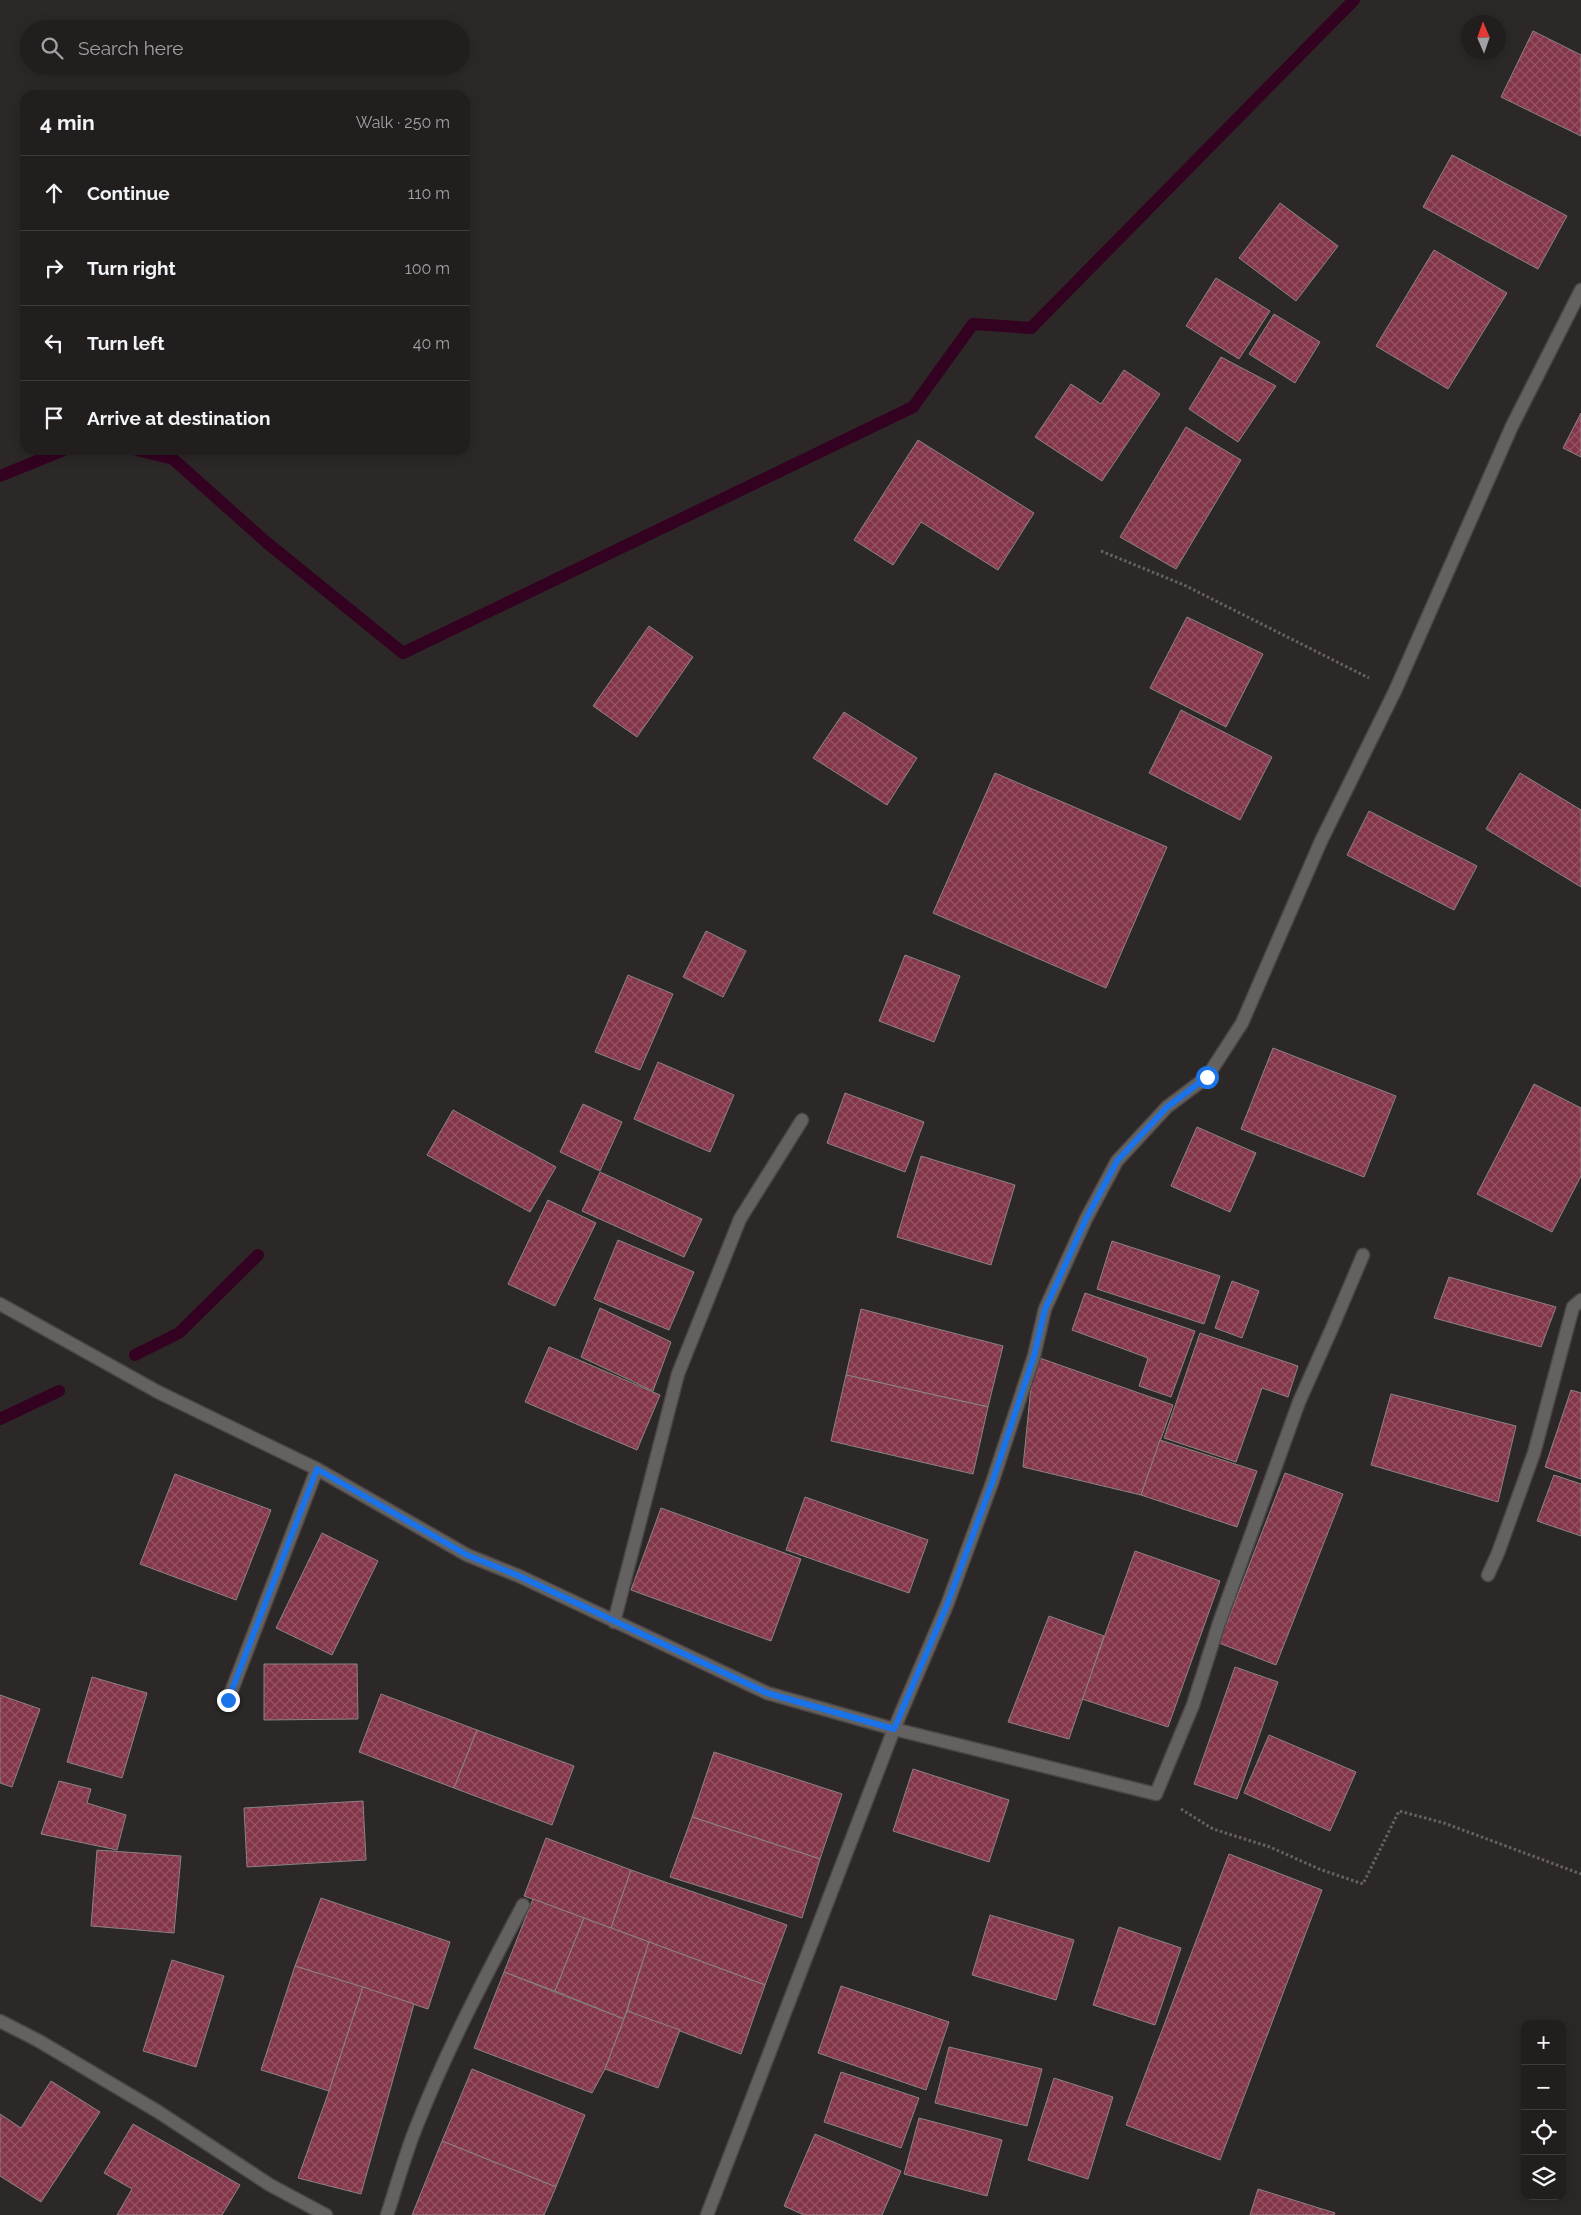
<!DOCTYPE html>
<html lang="en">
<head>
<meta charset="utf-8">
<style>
	:root { --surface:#221e1e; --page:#2e2b2b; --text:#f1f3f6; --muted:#a2a2a4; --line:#3f3c3c }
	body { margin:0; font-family:Raleway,sans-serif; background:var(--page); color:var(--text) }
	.controls { position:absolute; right:15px; bottom:15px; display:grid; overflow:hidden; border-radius:10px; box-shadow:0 2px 12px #0003 }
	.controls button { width:45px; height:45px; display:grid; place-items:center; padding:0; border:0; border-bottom:1px solid var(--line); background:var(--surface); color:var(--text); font:25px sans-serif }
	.compass { position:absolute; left:1461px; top:15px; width:45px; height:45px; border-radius:50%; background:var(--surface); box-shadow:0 2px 12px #0003; rotate:358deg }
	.stop { position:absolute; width:15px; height:15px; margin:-11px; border:4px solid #1a73e8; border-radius:50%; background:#fff }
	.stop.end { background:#1a73e8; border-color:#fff; box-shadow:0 1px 5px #0008 }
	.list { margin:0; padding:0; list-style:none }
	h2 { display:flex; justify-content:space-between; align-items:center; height:65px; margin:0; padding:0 20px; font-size:21px }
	h2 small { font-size:16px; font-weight:400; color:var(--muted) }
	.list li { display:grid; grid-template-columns:32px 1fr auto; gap:15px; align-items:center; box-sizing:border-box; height:75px; padding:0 20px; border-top:1px solid var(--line) }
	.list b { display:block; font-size:19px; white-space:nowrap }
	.list em { font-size:16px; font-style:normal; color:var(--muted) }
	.icon { flex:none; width:28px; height:28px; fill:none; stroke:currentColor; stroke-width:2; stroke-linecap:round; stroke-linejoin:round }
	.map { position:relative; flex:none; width:1581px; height:2215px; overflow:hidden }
	.search { position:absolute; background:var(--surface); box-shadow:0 2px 12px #0003; left:20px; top:20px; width:450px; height:55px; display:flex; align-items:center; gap:12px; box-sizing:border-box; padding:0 18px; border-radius:28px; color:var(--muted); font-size:19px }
	.panel { position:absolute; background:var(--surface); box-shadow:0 2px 12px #0003; left:20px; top:90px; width:450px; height:365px; border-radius:15px }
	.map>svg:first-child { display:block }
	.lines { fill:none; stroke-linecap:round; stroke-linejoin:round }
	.stream { stroke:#340221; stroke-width:12 }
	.building { fill:url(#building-cross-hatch); stroke:#898384 }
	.lane-casing { stroke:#4b4646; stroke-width:15 }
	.street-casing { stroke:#4b4646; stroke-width:15 }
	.path { stroke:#676262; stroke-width:3; stroke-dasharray:2.5 2.5; stroke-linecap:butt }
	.lane { stroke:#646261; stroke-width:12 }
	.street { stroke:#646261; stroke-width:12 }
	.route { stroke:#1a73e8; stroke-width:6 }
</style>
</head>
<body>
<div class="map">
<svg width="1581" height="2215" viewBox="0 0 1581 2215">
	<defs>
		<pattern id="building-cross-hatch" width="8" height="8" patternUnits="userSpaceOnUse" patternTransform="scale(1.25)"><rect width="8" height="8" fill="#83364a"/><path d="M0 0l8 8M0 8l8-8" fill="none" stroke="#955364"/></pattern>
	</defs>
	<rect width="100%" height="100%" fill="#2d2828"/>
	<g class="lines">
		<g class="stream">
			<path d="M137 450 173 459 266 542 403 653 913 407 973 324 1031 328 1354 0"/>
			<path d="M0 476 64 450"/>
			<path d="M135 1355 179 1333 258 1255"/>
			<path d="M0 1419 59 1391"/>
		</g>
	</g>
	<g class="building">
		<path d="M1533 31 1581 55V136L1501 97Z"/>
		<path d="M1452 155 1567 216 1538 269 1423 207Z"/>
		<path d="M1280 203 1338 246 1296 301 1239 258Z"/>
		<path d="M1434 250 1507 293 1448 389 1376 346Z"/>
		<path d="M1216 278 1270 311 1239 359 1186 326Z"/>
		<path d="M1274 314 1320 342 1295 383 1249 354Z"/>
		<path d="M1221 357 1276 386 1238 442 1189 409Z"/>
		<path d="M1124 370 1160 394 1102 481 1035 437 1071 384 1101 404Z"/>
		<path d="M1581 413V457L1563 448Z"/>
		<path d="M1186 427 1241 460 1176 569 1120 537Z"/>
		<path d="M918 440 1034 513 998 570 921 522 893 565 854 540Z"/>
		<path d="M1187 617 1263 654 1226 727 1150 688Z"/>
		<path d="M649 626 693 657 637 737 593 706Z"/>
		<path d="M1181 710 1272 757 1240 820 1149 773Z"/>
		<path d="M844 712 917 758 887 805 813 758Z"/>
		<path d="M995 773 1167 847 1106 988 933 913Z"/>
		<path d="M1520 773 1581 810V887L1486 829Z"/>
		<path d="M1369 811 1477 866 1454 910 1347 855Z"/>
		<path d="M706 931 746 951 723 997 683 977Z"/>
		<path d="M905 955 960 976 934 1042 879 1021Z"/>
		<path d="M628 975 673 994 640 1070 595 1052Z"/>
		<path d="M1273 1048 1396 1096 1364 1177 1241 1129Z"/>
		<path d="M658 1062 734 1095 710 1152 634 1119Z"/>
		<path d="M1534 1084 1581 1108V1176L1552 1232 1477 1194Z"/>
		<path d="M845 1093 924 1122 905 1172 827 1143Z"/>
		<path d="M583 1104 622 1122 600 1171 560 1152Z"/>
		<path d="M453 1110 556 1167 530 1212 427 1155Z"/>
		<path d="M1197 1127 1256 1153 1230 1212 1171 1186Z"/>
		<path d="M921 1156 1015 1185 991 1265 897 1237Z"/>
		<path d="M600 1172 702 1219 684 1257 582 1211Z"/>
		<path d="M548 1200 596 1223 555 1306 508 1284Z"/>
		<path d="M618 1240 694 1272 669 1330 594 1299Z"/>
		<path d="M1112 1241 1220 1276 1204 1324 1097 1289Z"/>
		<path d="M1449 1277 1556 1307 1541 1347 1434 1318Z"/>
		<path d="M1232 1281 1259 1291 1242 1338 1215 1328Z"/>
		<path d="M1085 1293 1195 1331 1171 1397 1139 1386 1148 1358 1072 1330Z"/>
		<path d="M600 1308 671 1342 653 1391 581 1357Z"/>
		<path d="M861 1309 1003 1346 988 1407 846 1375Z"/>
		<path d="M1200 1333 1298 1366 1288 1397 1262 1388 1236 1462 1164 1438Z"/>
		<path d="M549 1347 660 1395 637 1450 525 1402Z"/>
		<path d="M1034 1356 1173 1405 1141 1495 1023 1467Z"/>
		<path d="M846 1375 988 1407 973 1474 831 1441Z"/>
		<path d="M1571 1390 1581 1393V1479L1545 1467Z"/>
		<path d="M1391 1394 1516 1426 1498 1502 1371 1465Z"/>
		<path d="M1160 1440 1257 1471 1237 1527 1141 1495Z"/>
		<path d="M1285 1473 1343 1494 1276 1665 1219 1643Z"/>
		<path d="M175 1474 271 1510 236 1600 140 1564Z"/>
		<path d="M1554 1475 1581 1484V1536L1537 1521Z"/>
		<path d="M805 1497 928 1540 909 1593 786 1550Z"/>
		<path d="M661 1508 801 1559 771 1641 631 1590Z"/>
		<path d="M322 1533 378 1561 332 1655 276 1628Z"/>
		<path d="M1135 1551 1220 1581 1168 1727 1082 1699Z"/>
		<path d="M1049 1616 1104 1636 1069 1739 1008 1722Z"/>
		<path d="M264 1664H357L358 1719 264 1720Z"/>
		<path d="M1235 1667 1278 1682 1237 1799 1194 1784Z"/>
		<path d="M92 1677 147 1693 122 1778 67 1762Z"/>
		<path d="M381 1694 477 1730 454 1788 359 1752Z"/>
		<path d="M0 1695 40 1709 12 1787 0 1783Z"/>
		<path d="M477 1730 574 1766 552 1825 454 1788Z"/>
		<path d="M1269 1735 1356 1772 1330 1831 1244 1793Z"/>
		<path d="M714 1752 842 1794 820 1859 692 1817Z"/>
		<path d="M913 1769 1009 1800 989 1862 893 1831Z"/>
		<path d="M59 1781 91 1789 87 1803 126 1815 117 1850 41 1834Z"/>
		<path d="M363 1801 366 1860 247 1867 244 1808Z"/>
		<path d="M692 1817 820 1859 802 1918 670 1877Z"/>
		<path d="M546 1838 631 1870 611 1928 524 1896Z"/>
		<path d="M97 1850 181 1856 174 1933 91 1926Z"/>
		<path d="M1229 1854 1322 1890 1220 2160 1126 2125Z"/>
		<path d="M631 1870 787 1925 765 1985 611 1928Z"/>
		<path d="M321 1898 450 1942 428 2009 295 1966Z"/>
		<path d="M533 1899 584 1918 555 1991 504 1972Z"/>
		<path d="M990 1915 1074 1940 1056 2000 972 1975Z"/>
		<path d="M584 1918 649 1942 624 2019 555 1991Z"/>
		<path d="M1119 1927 1181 1948 1155 2025 1093 2005Z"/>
		<path d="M649 1942 765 1985 741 2054 627 2011Z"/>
		<path d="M172 1960 224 1976 196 2067 143 2051Z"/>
		<path d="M295 1966 363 1987 329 2091 261 2070Z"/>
		<path d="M504 1972 624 2019 605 2069 592 2093 474 2048Z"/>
		<path d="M841 1986 949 2022 926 2090 818 2053Z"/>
		<path d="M363 1987 414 2004 361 2194 298 2178 329 2091Z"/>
		<path d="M627 2011 680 2030 658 2088 605 2069Z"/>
		<path d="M949 2047 1042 2069 1027 2126 935 2103Z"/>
		<path d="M472 2069 585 2115 556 2187 442 2141Z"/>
		<path d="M841 2072 919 2098 901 2148 824 2122Z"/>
		<path d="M1054 2078 1113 2097 1088 2179 1028 2160Z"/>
		<path d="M51 2081 100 2112 41 2202 0 2176V2114L21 2128Z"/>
		<path d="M919 2118 1002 2140 987 2196 904 2174Z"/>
		<path d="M133 2124 240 2185 222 2215H117L132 2189 104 2173Z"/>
		<path d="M815 2134 901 2171 882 2215H804L784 2206Z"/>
		<path d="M442 2141 556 2187 544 2215H412Z"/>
		<path d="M1258 2189 1335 2213 1334 2215H1250Z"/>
	</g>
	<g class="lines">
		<defs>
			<path id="lane" d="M1488 1575 1498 1553 1534 1453 1573 1307 1581 1300"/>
			<g id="street">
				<path d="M1363 1255 1332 1328 1299 1402 1219 1623 1193 1705 1156 1794 894 1729 947 1605 992 1483 1034 1356 1045 1309 1086 1219 1117 1161 1167 1107 1207 1077 1242 1023 1321 841 1395 691 1512 426 1581 290"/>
				<path d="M0 1304 158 1392 317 1469 467 1555 519 1576 767 1693 894 1729 707 2215"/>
				<path d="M614 1622 678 1374 740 1219 802 1120"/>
				<path d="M228 1700 317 1469"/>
				<path d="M0 2021 39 2041 157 2111 270 2185 326 2215"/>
				<path d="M387 2215C397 2185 405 2154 417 2125 447 2049 485 1977 523 1905"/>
			</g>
		</defs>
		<use href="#lane" class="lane-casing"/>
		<use href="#street" class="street-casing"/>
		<g class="path">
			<path d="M1101 551 1184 585 1369 678"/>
			<path d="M1181 1809 1213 1829 1270 1847 1319 1869 1363 1884 1399 1811 1444 1823 1581 1874"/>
		</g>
		<use href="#lane" class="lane"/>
		<use href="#street" class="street"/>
	</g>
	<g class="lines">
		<path class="route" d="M228 1700 317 1469 467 1555 519 1576 767 1693 894 1729 947 1605 992 1483 1034 1356 1045 1309 1086 1219 1117 1161 1167 1107 1207 1077"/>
	</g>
</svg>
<div class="controls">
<button>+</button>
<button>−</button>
<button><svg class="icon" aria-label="locate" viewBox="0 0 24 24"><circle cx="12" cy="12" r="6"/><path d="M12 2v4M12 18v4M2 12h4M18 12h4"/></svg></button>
<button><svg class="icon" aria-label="layers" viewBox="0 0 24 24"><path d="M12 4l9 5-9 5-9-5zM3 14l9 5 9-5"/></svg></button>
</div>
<svg class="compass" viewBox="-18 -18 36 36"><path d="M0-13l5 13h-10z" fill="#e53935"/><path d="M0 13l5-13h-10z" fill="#a2a2a4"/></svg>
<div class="stop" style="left:1207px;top:1077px"></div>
<div class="stop end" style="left:228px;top:1700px"></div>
<div class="search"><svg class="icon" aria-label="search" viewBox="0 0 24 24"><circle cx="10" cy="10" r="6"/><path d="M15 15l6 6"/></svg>Search here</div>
<section class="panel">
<h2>4 min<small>Walk · 250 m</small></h2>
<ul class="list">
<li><svg class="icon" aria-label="ahead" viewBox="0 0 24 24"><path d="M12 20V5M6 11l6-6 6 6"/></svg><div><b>Continue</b></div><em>110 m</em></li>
<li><svg class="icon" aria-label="right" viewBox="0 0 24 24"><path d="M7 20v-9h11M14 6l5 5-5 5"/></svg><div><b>Turn right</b></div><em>100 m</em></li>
<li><svg class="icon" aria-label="left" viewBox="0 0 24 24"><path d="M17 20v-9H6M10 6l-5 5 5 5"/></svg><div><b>Turn left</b></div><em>40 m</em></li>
<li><svg class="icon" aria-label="arrive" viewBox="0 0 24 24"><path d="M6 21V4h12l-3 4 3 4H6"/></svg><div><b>Arrive at destination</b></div></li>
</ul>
</section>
</div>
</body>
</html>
